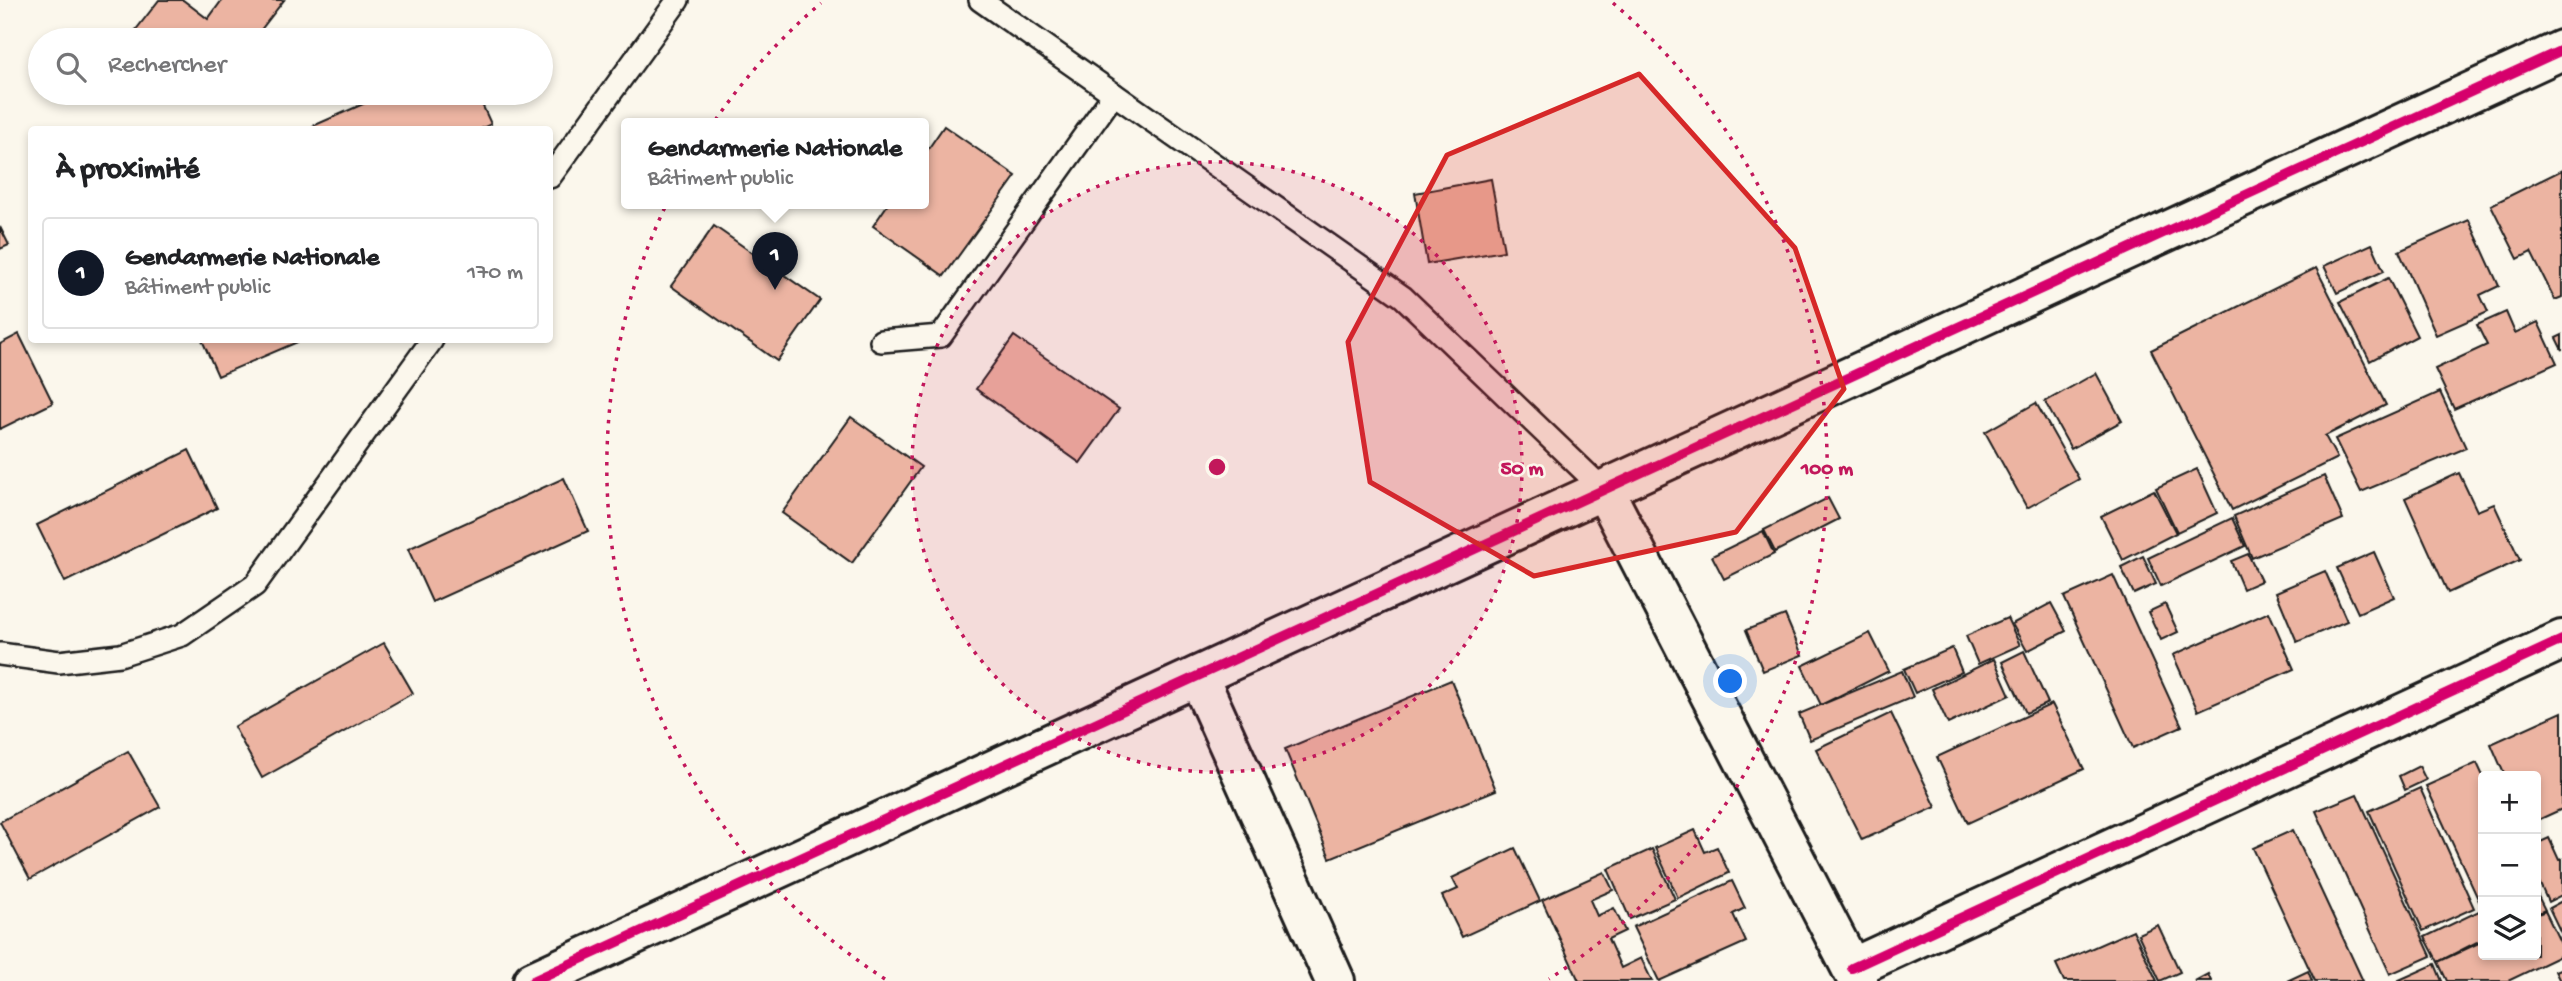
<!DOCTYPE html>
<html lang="fr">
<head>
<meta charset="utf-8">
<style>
	:root { --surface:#fff; --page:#f6f6f6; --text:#202124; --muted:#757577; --line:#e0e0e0; --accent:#111827 }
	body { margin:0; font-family:"Gochi Hand",sans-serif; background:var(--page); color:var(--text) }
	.controls { position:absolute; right:21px; bottom:21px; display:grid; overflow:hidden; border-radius:7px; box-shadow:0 4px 10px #0003 }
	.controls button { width:63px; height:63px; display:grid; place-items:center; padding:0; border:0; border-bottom:2px solid var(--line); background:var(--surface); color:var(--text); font:35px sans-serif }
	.you { position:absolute; left:1731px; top:682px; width:24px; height:24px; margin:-18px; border:5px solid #fff; border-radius:50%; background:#1a73e8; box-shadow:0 0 0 10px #1a73e833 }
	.badge { display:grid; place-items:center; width:46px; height:46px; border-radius:50%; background:var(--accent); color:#fff; font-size:23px; font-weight:700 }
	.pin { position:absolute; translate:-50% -58px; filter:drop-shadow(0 2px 4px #0008) }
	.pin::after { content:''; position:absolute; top:37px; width:24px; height:21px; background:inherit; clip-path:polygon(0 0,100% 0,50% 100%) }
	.popup { position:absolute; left:621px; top:118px; width:308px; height:91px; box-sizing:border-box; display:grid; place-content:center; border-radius:7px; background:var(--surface); filter:drop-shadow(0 2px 5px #0005); font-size:23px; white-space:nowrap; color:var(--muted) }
	.popup b { font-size:26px; color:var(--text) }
	.popup::after { content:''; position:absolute; left:50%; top:100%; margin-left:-14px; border:14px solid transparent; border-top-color:var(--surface) }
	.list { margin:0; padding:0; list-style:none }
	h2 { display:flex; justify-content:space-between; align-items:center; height:91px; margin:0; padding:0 28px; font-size:30px }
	h2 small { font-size:23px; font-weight:400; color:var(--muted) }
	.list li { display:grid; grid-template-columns:46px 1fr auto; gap:21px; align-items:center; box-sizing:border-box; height:112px; margin:0 14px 14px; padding:0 14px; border:2px solid var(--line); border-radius:7px }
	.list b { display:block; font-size:26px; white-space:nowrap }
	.list p { margin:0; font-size:23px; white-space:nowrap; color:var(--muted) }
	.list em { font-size:23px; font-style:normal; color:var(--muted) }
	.icon { flex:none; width:38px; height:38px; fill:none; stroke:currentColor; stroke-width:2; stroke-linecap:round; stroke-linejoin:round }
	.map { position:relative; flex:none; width:2562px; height:981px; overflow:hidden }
	.search { position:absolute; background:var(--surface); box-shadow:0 4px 10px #0003; left:28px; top:28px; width:525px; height:77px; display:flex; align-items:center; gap:18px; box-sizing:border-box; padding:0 24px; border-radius:38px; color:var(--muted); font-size:26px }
	.panel { position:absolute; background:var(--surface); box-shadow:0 4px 10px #0003; left:28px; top:126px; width:525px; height:217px; border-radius:7px }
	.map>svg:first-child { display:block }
	.building { fill:#ecb4a2; stroke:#1c1c1c; stroke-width:2 }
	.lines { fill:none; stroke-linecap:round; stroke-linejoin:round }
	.service-casing { stroke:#1c1c1c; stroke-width:26 }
	.minor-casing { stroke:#1c1c1c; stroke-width:44 }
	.tertiary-casing { stroke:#1c1c1c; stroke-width:44 }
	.service { stroke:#fbf7ec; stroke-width:21 }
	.minor { stroke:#fbf7ec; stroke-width:38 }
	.tertiary { stroke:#fbf7ec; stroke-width:38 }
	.cycleway-casing { stroke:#fbf7ec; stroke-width:15 }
	.cycleway { stroke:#d6006c; stroke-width:10 }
	.marked { fill:#d62828; fill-opacity:0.2; stroke:#d62828; stroke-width:5; stroke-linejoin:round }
	.ring { fill:none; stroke:#c2185b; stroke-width:3.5; stroke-dasharray:3.5 7 }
	.centre { fill:#c2185b; stroke:#fbf7ec; stroke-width:3.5 }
	.ring-label { font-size:21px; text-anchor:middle; font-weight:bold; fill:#c2185b; stroke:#fbf7ec; stroke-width:5; stroke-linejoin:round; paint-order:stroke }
</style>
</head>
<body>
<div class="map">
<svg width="2562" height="981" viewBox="0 0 2562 981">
	<rect width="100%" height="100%" fill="#fbf7ec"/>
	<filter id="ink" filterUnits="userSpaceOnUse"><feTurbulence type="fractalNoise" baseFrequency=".0143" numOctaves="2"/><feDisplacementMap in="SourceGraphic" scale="14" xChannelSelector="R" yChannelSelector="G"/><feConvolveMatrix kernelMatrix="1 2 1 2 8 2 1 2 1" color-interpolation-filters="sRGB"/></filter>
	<g filter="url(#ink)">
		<g class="building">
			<path d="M159 0H183L208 19 222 0H284L253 40H147L135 31Z"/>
			<path d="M388 93H477L491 124 479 130H315L313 126Z"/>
			<path d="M944 126 1016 176 944 276 873 226 888 204H924V155Z"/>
			<path d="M2562 170V297L2555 300 2531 252 2518 259 2491 205Z"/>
			<path d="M1491 179 1504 251 1427 264 1415 193Z"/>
			<path d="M2469 220 2499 286 2480 295 2488 312 2436 335 2399 251Z"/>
			<path d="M714 226 820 300 777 361 671 286Z"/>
			<path d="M0 227 9 245 0 249Z"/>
			<path d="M2372 244 2384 271 2337 293 2324 266Z"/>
			<path d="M2316 268 2386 405 2325 436 2337 458 2232 510 2151 350Z"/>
			<path d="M2388 278 2417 336 2370 361 2340 302Z"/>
			<path d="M2506 312 2515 333 2538 322 2557 363 2454 409 2435 369 2487 345 2477 325Z"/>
			<path d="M19 334 53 403 0 429V344Z"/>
			<path d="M2562 335V350L2556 338Z"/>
			<path d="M1014 336 1119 409 1080 463 976 389Z"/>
			<path d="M202 340H302L218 376Z"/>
			<path d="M2096 373 2122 421 2071 449 2045 402Z"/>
			<path d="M2440 392 2466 448 2361 492 2335 439Z"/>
			<path d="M2036 403 2079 479 2027 508 1985 432Z"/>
			<path d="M851 417 921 467 852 563 782 513Z"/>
			<path d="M189 450 217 508 65 582 37 525Z"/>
			<path d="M2197 469 2217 513 2177 532 2156 488Z"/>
			<path d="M2459 473 2477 511 2494 504 2520 560 2448 593 2405 498Z"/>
			<path d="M2324 476 2343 519 2252 558 2234 516Z"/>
			<path d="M564 478 588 531 432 602 408 549Z"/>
			<path d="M2154 490 2176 533 2123 560 2101 516Z"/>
			<path d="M1828 498 1839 519 1775 552 1764 530Z"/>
			<path d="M2232 518 2245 546 2161 586 2148 558Z"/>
			<path d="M1763 531 1774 554 1724 579 1712 556Z"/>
			<path d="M2374 552 2394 597 2358 613 2337 568Z"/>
			<path d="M2248 554 2261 581 2243 589 2231 561Z"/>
			<path d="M2143 556 2156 584 2134 594 2121 567Z"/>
			<path d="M2325 571 2347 621 2297 642 2276 592Z"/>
			<path d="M2113 575 2182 726 2133 748 2064 597Z"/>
			<path d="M2051 603 2066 631 2027 651 2012 624Z"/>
			<path d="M2165 604 2178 632 2161 640 2148 612Z"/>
			<path d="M2269 612 2294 669 2198 711 2173 655Z"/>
			<path d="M1785 615 1802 655 1763 671 1746 630Z"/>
			<path d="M2007 618 2020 645 1978 664 1966 636Z"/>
			<path d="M1870 633 1889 671 1821 705 1802 666Z"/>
			<path d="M384 643 413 693 262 778 234 727Z"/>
			<path d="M1952 648 1962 672 1915 693 1904 669Z"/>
			<path d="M2024 651 2048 703 2026 713 2002 662Z"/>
			<path d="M1994 659 2010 695 1948 724 1932 689Z"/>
			<path d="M1902 671 1913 697 1810 740 1799 714Z"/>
			<path d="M1451 680 1496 790 1330 858 1285 749Z"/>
			<path d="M2052 704 2084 769 1968 823 1937 757Z"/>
			<path d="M2562 712V809L2536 821V776H2505L2491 744Z"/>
			<path d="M1891 713 1936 807 1862 840 1816 749Z"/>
			<path d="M128 751 160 807 30 879 0 822Z"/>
			<path d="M2477 763 2483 776V899L2479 901 2426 786Z"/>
			<path d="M2419 766 2426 780 2405 790 2399 776Z"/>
			<path d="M2420 788 2474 908 2423 931 2369 811Z"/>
			<path d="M2357 794 2431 956 2390 974 2316 811Z"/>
			<path d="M1695 830 1705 852 1717 847 1729 873 1678 898 1655 848Z"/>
			<path d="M2293 830 2363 981H2315L2253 848Z"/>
			<path d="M2549 838 2559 860 2562 859V895L2548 902 2536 875V844Z"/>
			<path d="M1515 848 1540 901 1462 937 1442 896 1458 889 1452 878Z"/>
			<path d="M1652 849 1675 899 1630 919 1608 869Z"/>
			<path d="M1604 872 1613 890 1590 900 1597 916 1614 908 1625 931 1608 939 1621 968 1641 958 1652 981H1579L1542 900Z"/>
			<path d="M1732 881 1745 908 1733 914 1746 942 1659 981 1633 927Z"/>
			<path d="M2536 892 2545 910 2536 914Z"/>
			<path d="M2562 901V935L2549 908Z"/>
			<path d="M2483 909V939L2438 962 2425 937Z"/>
			<path d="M2545 911 2562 946V955L2508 981H2447L2438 962 2483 941V955H2536V915Z"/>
			<path d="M2158 925 2180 972 2160 981 2138 934Z"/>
			<path d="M2133 930 2157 981H2064L2056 964Z"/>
			<path d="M2435 964 2442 981H2397Z"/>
			<path d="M2562 968V981H2560L2555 971Z"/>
			<path d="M2308 971 2312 981H2287Z"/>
			<path d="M2208 974 2211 981H2195Z"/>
		</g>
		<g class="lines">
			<defs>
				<g id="service">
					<path d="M980 0 1403 297 1604 490"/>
					<path d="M550 177 678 0"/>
					<path d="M881 341 941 336 1114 94"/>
					<path d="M0 654 59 662 120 655 182 635 255 585 432 340"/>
				</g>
				<g id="minor">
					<path d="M1604 490 1858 981"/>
					<path d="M1198 676 1335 981"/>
					<path d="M1852 968 2562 640"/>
				</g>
				<path id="tertiary" d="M533 981 2562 50"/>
			</defs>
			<use href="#service" class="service-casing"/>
			<use href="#minor" class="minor-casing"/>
			<use href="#tertiary" class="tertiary-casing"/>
			<use href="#service" class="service"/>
			<use href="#minor" class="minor"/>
			<use href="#tertiary" class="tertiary"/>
			<defs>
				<g id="cycleway">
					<path d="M1852 968 2562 640"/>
					<path d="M533 981 2562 50"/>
				</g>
			</defs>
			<use href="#cycleway" class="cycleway-casing"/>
			<use href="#cycleway" class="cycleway"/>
		</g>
	</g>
	<path class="marked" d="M1639 74 1795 248 1844 389 1736 532 1534 576 1370 482 1348 342 1447 155Z"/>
	<circle cx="1217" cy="467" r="305" fill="#c2185b" fill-opacity=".12"/>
	<g class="ring">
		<circle cx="1217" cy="467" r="305"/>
		<path d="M885 979A610 610 0 0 1 821 3M1613 3A610 610 0 0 1 1549 979"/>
	</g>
	<circle cx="1217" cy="467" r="10" class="centre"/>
	<g class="ring-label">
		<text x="1522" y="474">50 m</text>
		<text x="1827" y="474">100 m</text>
	</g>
</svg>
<div class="controls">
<button>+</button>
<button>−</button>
<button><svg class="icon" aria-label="layers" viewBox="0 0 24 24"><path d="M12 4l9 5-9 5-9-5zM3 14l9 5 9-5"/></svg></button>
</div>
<div class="you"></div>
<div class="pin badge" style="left:775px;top:290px">1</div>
<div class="popup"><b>Gendarmerie Nationale</b>Bâtiment public</div>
<div class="search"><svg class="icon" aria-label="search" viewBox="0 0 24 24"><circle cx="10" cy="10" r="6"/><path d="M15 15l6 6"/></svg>Rechercher</div>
<section class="panel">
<h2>À proximité<small></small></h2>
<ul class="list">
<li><span class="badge">1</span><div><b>Gendarmerie Nationale</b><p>Bâtiment public</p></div><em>170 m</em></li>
</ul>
</section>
</div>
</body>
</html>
